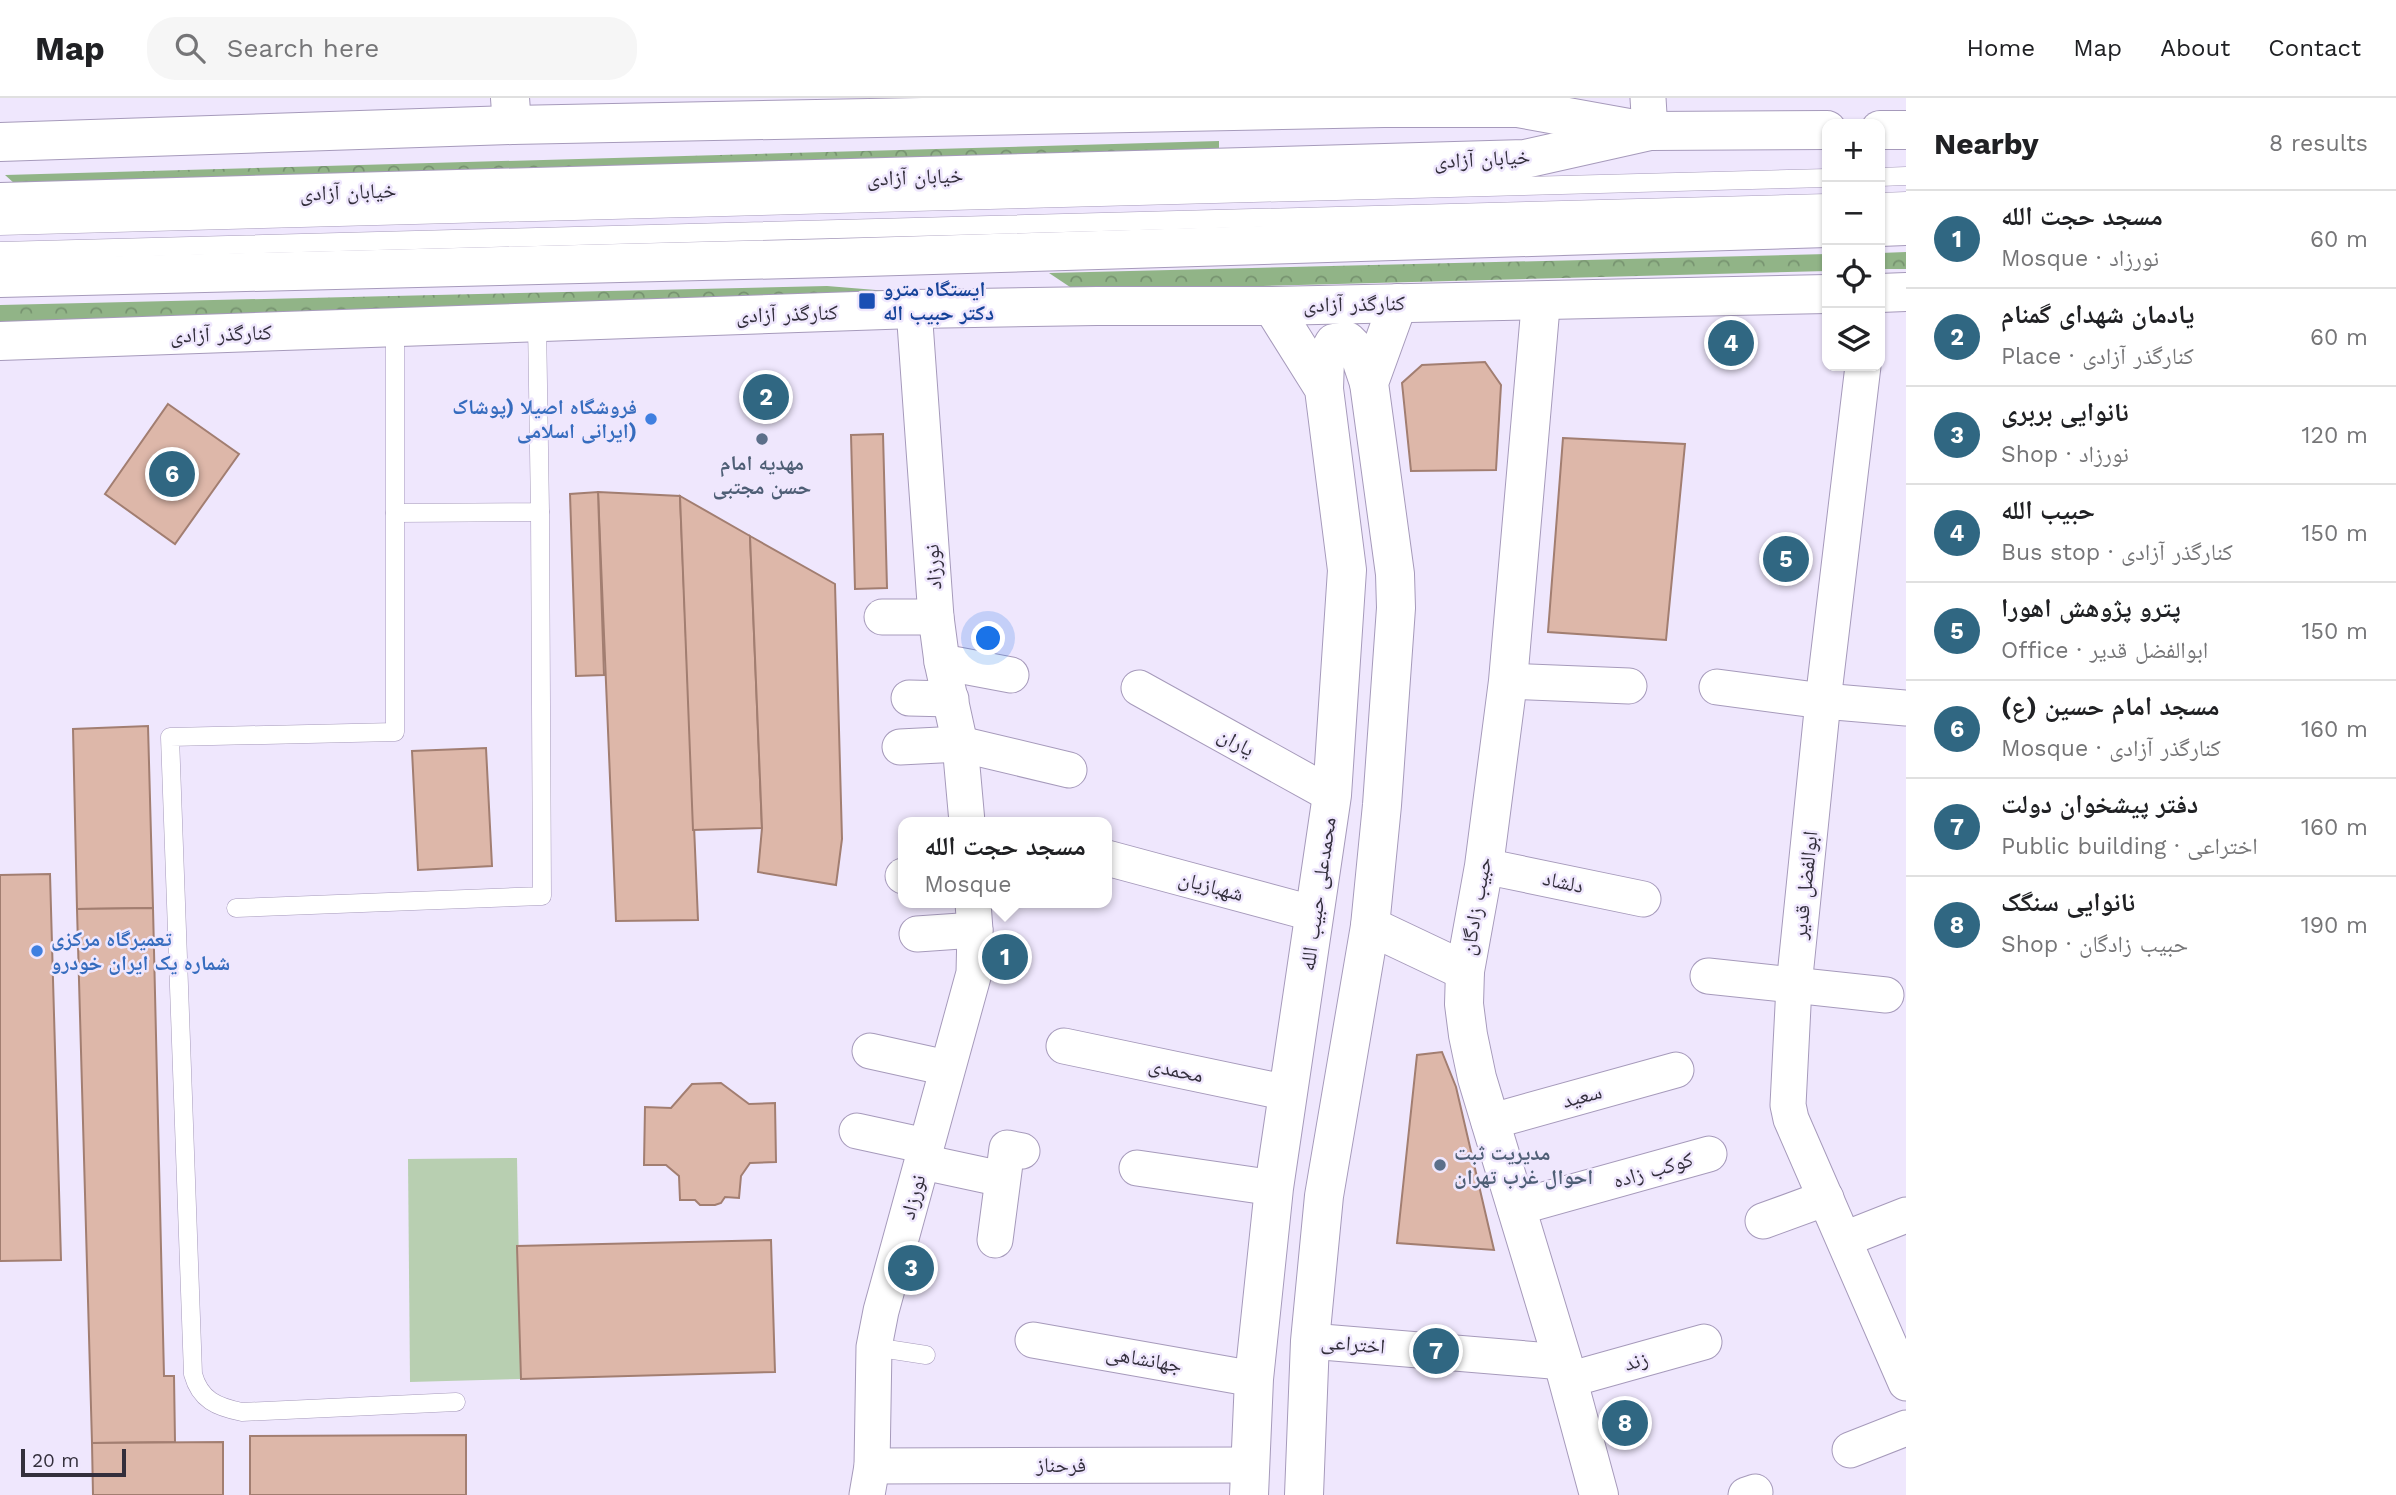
<!DOCTYPE html>
<html lang="en">
<head>
<meta charset="utf-8">
<style>
	:root { --surface:#fff; --page:#f6f6f6; --text:#202124; --muted:#757577; --line:#e0e0e0; --accent:#306782 }
	body { margin:0; font-family:"Work Sans","Noto Naskh Arabic",sans-serif; background:var(--page); color:var(--text) }
	.controls { position:absolute; right:21px; top:21px; display:grid; overflow:hidden; border-radius:14px; box-shadow:0 2px 5px #0004 }
	.controls button { width:63px; height:63px; display:grid; place-items:center; padding:0; border:0; border-bottom:2px solid var(--line); background:var(--surface); color:var(--text); font:35px sans-serif }
	.scale { position:absolute; left:21px; bottom:18px; width:105px; box-sizing:border-box; padding-left:7px; border:4px solid #332f3c; border-top:0; font-size:19px; line-height:24px; white-space:nowrap; color:#332f3c; -webkit-text-stroke:5px #efe7fd; paint-order:stroke }
	.you { position:absolute; left:989px; top:541px; width:24px; height:24px; margin:-18px; border:5px solid #fff; border-radius:50%; background:#1a73e8; box-shadow:0 0 0 10px #1a73e833 }
	.badge { display:grid; place-items:center; width:46px; height:46px; border-radius:50%; background:var(--accent); color:#fff; font-size:23px; font-weight:700 }
	.pin { position:absolute; translate:-50% -50%; border:4px solid #fff; box-shadow:0 2px 7px #0006 }
	.popup { position:absolute; left:898px; top:719px; width:214px; height:91px; box-sizing:border-box; display:grid; place-content:center; border-radius:14px; background:var(--surface); filter:drop-shadow(0 2px 5px #0005); font-size:23px; white-space:nowrap; color:var(--muted) }
	.popup b { font-size:26px; color:var(--text) }
	.popup::after { content:''; position:absolute; left:50%; top:100%; margin-left:-14px; border:14px solid transparent; border-top-color:var(--surface) }
	.list { margin:0; padding:0; list-style:none }
	h2 { display:flex; justify-content:space-between; align-items:center; height:91px; margin:0; padding:0 28px; font-size:30px }
	h2 small { font-size:23px; font-weight:400; color:var(--muted) }
	.list li { display:grid; grid-template-columns:46px 1fr auto; gap:21px; align-items:center; box-sizing:border-box; height:98px; padding:0 28px; border-top:2px solid var(--line) }
	.list b { display:block; font-size:26px; white-space:nowrap }
	.list p { margin:0; font-size:23px; white-space:nowrap; color:var(--muted) }
	.list em { font-size:23px; font-style:normal; color:var(--muted) }
	.icon { flex:none; width:38px; height:38px; fill:none; stroke:currentColor; stroke-width:2; stroke-linecap:round; stroke-linejoin:round }
	.map { position:relative; flex:none; width:1906px; height:1397px; overflow:hidden }
	header { display:flex; align-items:center; gap:42px; box-sizing:border-box; height:98px; padding:0 35px; background:var(--surface); border-bottom:2px solid var(--line) }
	header strong { font-size:33px }
	nav { display:flex; gap:38px; margin-inline-start:auto; font-size:24px }
	.search { width:490px; height:63px; background:var(--page); display:flex; align-items:center; gap:18px; box-sizing:border-box; padding:0 24px; border-radius:28px; color:var(--muted); font-size:26px }
	main { display:flex }
	aside { flex:1; background:var(--surface) }
	.map>svg:first-child { display:block }
	.forest { fill:url(#forest-crowns) }
	.green { fill:#b8cfb1 }
	.building { fill:#ddb7a9; stroke:#a27e71; stroke-width:2 }
	.lines { fill:none; stroke-linecap:round; stroke-linejoin:round }
	.lane-casing { stroke:#a69abb; stroke-width:19 }
	.street-casing { stroke:#a69abb; stroke-width:37 }
	.secondary-casing { stroke:#a69abb; stroke-width:40 }
	.primary-casing { stroke:#a69abb; stroke-width:40 }
	.lane { stroke:#fff; stroke-width:18 }
	.street { stroke:#fff; stroke-width:35 }
	.secondary { stroke:#fff; stroke-width:38 }
	.primary { stroke:#fff; stroke-width:38 }
	.transit-dot { fill:#1a4fb4; stroke:#efe7fd; stroke-width:2.5 }
	.shop-dot { fill:#3f7fe0; stroke:#efe7fd; stroke-width:2.5 }
	.service-dot { fill:#5c6f8a; stroke:#efe7fd; stroke-width:2.5 }
	.labels { text-anchor:middle; stroke-width:5; stroke-linejoin:round; paint-order:stroke }
	.street-label { font-size:21px; fill:#332f3c; stroke:#efe7fd }
	.transit-label { font-size:21px; font-weight:bold; fill:#164399; stroke:#efe7fd; text-anchor:start }
	.shop-label { font-size:21px; font-weight:bold; fill:#366cbe; stroke:#efe7fd; text-anchor:end }
	.service-label { font-size:21px; font-weight:bold; fill:#4e5e75; stroke:#efe7fd }
</style>
</head>
<body>
<header>
<strong>Map</strong>
<div class="search"><svg class="icon" aria-label="search" viewBox="0 0 24 24"><circle cx="10" cy="10" r="6"/><path d="M15 15l6 6"/></svg>Search here</div>
<nav><a>Home</a><a>Map</a><a>About</a><a>Contact</a></nav>
</header>
<main>
<div class="map">
<svg width="1906" height="1397" viewBox="0 0 1906 1397">
	<defs>
		<pattern id="forest-crowns" width="20" height="18" patternUnits="userSpaceOnUse" patternTransform="scale(1.75)"><rect width="20" height="18" fill="#91b487"/><path d="M2 6a3 3 0 1 1 6 0M12 15a3 3 0 1 1 6 0" fill="none" stroke="#779370"/></pattern>
	</defs>
	<rect width="100%" height="100%" fill="#efe7fd"/>
	<g class="forest">
		<path d="M1219 43V56L24 94 5 77Z"/>
		<path d="M1906 154V171H1880V155Z"/>
		<path d="M1827 156V173L1076 193 1049 175Z"/>
		<path d="M827 188 937 197 0 225V207Z"/>
	</g>
	<path class="green" d="M517 1060 521 1281 410 1284 408 1061Z"/>
	<g class="building">
		<path d="M1485 264 1501 287 1496 372 1411 373 1402 285 1422 267Z"/>
		<path d="M168 306 239 356 175 446 105 396Z"/>
		<path d="M883 336 887 490 855 491 851 337Z"/>
		<path d="M1563 340 1685 346 1666 542 1548 534Z"/>
		<path d="M598 394 680 398 698 822 616 823Z"/>
		<path d="M598 394 604 577 576 578 570 396Z"/>
		<path d="M680 398 750 438 762 730 693 732Z"/>
		<path d="M750 438 835 486 842 741 836 787 758 774 762 730Z"/>
		<path d="M148 628 153 810 77 811 73 631Z"/>
		<path d="M486 650 492 768 418 772 412 653Z"/>
		<path d="M50 776 61 1162 0 1163V777Z"/>
		<path d="M153 810 164 1278H174L175 1344 92 1345 77 811Z"/>
		<path d="M1442 954 1456 989 1494 1152 1397 1145 1417 957Z"/>
		<path d="M721 985 749 1006 775 1005 776 1064 750 1065 741 1078 739 1100 725 1099 721 1105 715 1107H700L695 1102H680L679 1078 666 1067H644L645 1009 671 1010 692 986Z"/>
		<path d="M771 1142 775 1274 521 1281 517 1148Z"/>
		<path d="M466 1337V1397H250V1338Z"/>
		<path d="M223 1344V1397H93L92 1345Z"/>
	</g>
	<g class="lines">
		<defs>
			<g id="lane">
				<path d="M1880 79 1906 78"/>
				<path d="M1880 104 1906 103"/>
				<path d="M0 128 1827 80"/>
				<path d="M0 153 1827 105"/>
				<path d="M395 229V634L170 639 193 1276C200 1302 217 1309 242 1314L456 1304"/>
				<path d="M395 415 540 414 537 224"/>
				<path d="M236 810 542 798 540 414"/>
				<path d="M874 1249 926 1257"/>
			</g>
			<g id="street">
				<path d="M1648 0 1650 33"/>
				<path d="M914 211 936 519 942 564 960 646 967 724"/>
				<path d="M1863 268 1823 603 1794 888 1788 1007 1791 1021 1906 1285"/>
				<path d="M882 519H936"/>
				<path d="M942 564 1011 577"/>
				<path d="M1508 583 1629 588"/>
				<path d="M1717 589 1823 603 1906 610"/>
				<path d="M1139 590 1332 697"/>
				<path d="M909 600 951 601"/>
				<path d="M900 649 960 646 1069 672"/>
				<path d="M1107 760 1315 816"/>
				<path d="M1484 768 1643 801"/>
				<path d="M903 778H904"/>
				<path d="M917 836 975 832"/>
				<path d="M1708 878 1886 897"/>
				<path d="M1064 948 1288 995"/>
				<path d="M870 953 947 970"/>
				<path d="M1489 1024 1676 972"/>
				<path d="M857 1033 926 1048"/>
				<path d="M923 1064 1002 1081"/>
				<path d="M1137 1070 1274 1090"/>
				<path d="M1515 1110 1709 1056"/>
				<path d="M1763 1123 1826 1100"/>
				<path d="M1845 1141 1906 1117"/>
				<path d="M995 1142 1007 1050 1022 1053"/>
				<path d="M1033 1242 1254 1281"/>
				<path d="M1310 1243 1563 1264"/>
				<path d="M1568 1282 1704 1244"/>
				<path d="M1850 1352 1906 1330"/>
				<path d="M872 1368 1250 1367"/>
				<path d="M867 1397 872 1368 874 1249 881 1213 974 875 975 832 973 805"/>
				<path d="M1746 1397 1755 1394"/>
			</g>
			<g id="secondary">
				<path d="M510 0 512 27"/>
				<path d="M1541 203 1508 583 1484 768 1465 873 1464 906 1468 937 1477 980 1563 1264 1599 1397"/>
				<path d="M1324 291 1325 261 1334 245 1347 243 1359 255 1369 285"/>
				<path d="M1370 828 1465 873"/>
				<path d="M1249 1397 1254 1281 1274 1090 1332 697 1347 472 1324 291 1272 208"/>
				<path d="M1304 1397 1310 1243 1324 1098 1370 828 1382 707 1396 510 1395 476 1369 285 1398 205"/>
			</g>
			<g id="primary">
				<path d="M1880 32H1906"/>
				<path d="M0 44 512 27 1384 10H1518L1634 31"/>
				<path d="M0 104 1525 61 1650 33 1827 32"/>
				<path d="M1880 129 1906 128"/>
				<path d="M0 180 831 160 1827 130"/>
				<path d="M1880 195 1906 194"/>
				<path d="M0 243 914 211 1097 208H1272L1827 196"/>
			</g>
		</defs>
		<use href="#lane" class="lane-casing"/>
		<use href="#street" class="street-casing"/>
		<use href="#secondary" class="secondary-casing"/>
		<use href="#primary" class="primary-casing"/>
		<use href="#lane" class="lane"/>
		<use href="#street" class="street"/>
		<use href="#secondary" class="secondary"/>
		<use href="#primary" class="primary"/>
	</g>
	<rect class="transit-dot" x="858" y="194" width="18" height="18" rx="3.5"/>
	<g class="shop-dot">
		<circle cx="651" cy="321" r="7"/>
		<circle cx="37" cy="853" r="7"/>
	</g>
	<g class="service-dot">
		<circle cx="762" cy="341" r="7"/>
		<circle cx="1440" cy="1067" r="7"/>
	</g>
	<g class="labels">
		<g class="street-label">
			<text transform="translate(1482 61) rotate(-3)" y="7">خیابان آزادی</text>
			<text transform="translate(915 79) rotate(-2)" y="7">خیابان آزادی</text>
			<text transform="translate(348 94) rotate(-2)" y="7">خیابان آزادی</text>
			<text transform="translate(1354 206) rotate(-1)" y="7">کنارگذر آزادی</text>
			<text transform="translate(787 216) rotate(-2)" y="7">کنارگذر آزادی</text>
			<text transform="translate(221 236) rotate(-2)" y="7">کنارگذر آزادی</text>
			<text transform="translate(933 469) rotate(-94)" y="7">نورزاد</text>
			<text transform="translate(1236 644) rotate(29)" y="7">یاران</text>
			<text transform="translate(1563 784) rotate(12)" y="7">دلشاد</text>
			<text transform="translate(1805 787) rotate(-84)" y="7">ابوالفضل قدیر</text>
			<text transform="translate(1211 788) rotate(15)" y="7">شهبازیان</text>
			<text transform="translate(1318 796) rotate(-82)" y="7">محمدعلی حبیب الله</text>
			<text transform="translate(1476 808) rotate(-80)" y="7">حبیب زادگان</text>
			<text transform="translate(1176 972) rotate(12)" y="7">محمدی</text>
			<text transform="translate(1582 998) rotate(-15)" y="7">سعید</text>
			<text transform="translate(1653 1072) rotate(-16)" y="7">کوکب زاده</text>
			<text transform="translate(913 1099) rotate(-75)" y="7">نورزاد</text>
			<text transform="translate(1353 1246) rotate(5)" y="7">اختراعی</text>
			<text transform="translate(1144 1261) rotate(10)" y="7">جهانشاهی</text>
			<text transform="translate(1636 1263) rotate(-16)" y="7">زند</text>
			<text x="1061" y="1374">فرحناز</text>
		</g>
		<g class="transit-label">
			<text x="883" y="198">ایستگاه مترو<tspan x="883" dy="24">دکتر حبیب اله</tspan></text>
		</g>
		<g class="shop-label">
			<text x="637" y="316">فروشگاه اصیلا (پوشاک<tspan x="637" dy="24">ایرانی اسلامی)</tspan></text>
			<text x="51" y="848" text-anchor="start">تعمیرگاه مرکزی<tspan x="51" dy="24">شماره یک ایران خودرو</tspan></text>
		</g>
		<g class="service-label">
			<text x="762" y="372">مهدیه امام<tspan x="762" dy="24">حسن مجتبی</tspan></text>
			<text x="1454" y="1062" text-anchor="start">مدیریت ثبت<tspan x="1454" dy="24">احوال غرب تهران</tspan></text>
		</g>
	</g>
</svg>
<div class="controls">
<button>+</button>
<button>−</button>
<button><svg class="icon" aria-label="locate" viewBox="0 0 24 24"><circle cx="12" cy="12" r="6"/><path d="M12 2v4M12 18v4M2 12h4M18 12h4"/></svg></button>
<button><svg class="icon" aria-label="layers" viewBox="0 0 24 24"><path d="M12 4l9 5-9 5-9-5zM3 14l9 5 9-5"/></svg></button>
</div>
<div class="scale">20 m</div>
<div class="you"></div>
<div class="pin badge" style="left:1005px;top:859px">1</div>
<div class="popup"><b>مسجد حجت الله</b>Mosque</div>
<div class="pin badge" style="left:766px;top:299px">2</div>
<div class="pin badge" style="left:911px;top:1170px">3</div>
<div class="pin badge" style="left:1731px;top:245px">4</div>
<div class="pin badge" style="left:1786px;top:461px">5</div>
<div class="pin badge" style="left:172px;top:376px">6</div>
<div class="pin badge" style="left:1436px;top:1253px">7</div>
<div class="pin badge" style="left:1625px;top:1325px">8</div>
</div>
<aside>
<h2>Nearby<small>8 results</small></h2>
<ul class="list">
<li><span class="badge">1</span><div><b>مسجد حجت الله</b><p>Mosque · نورزاد</p></div><em>60 m</em></li>
<li><span class="badge">2</span><div><b>یادمان شهدای گمنام</b><p>Place · کنارگذر آزادی</p></div><em>60 m</em></li>
<li><span class="badge">3</span><div><b>نانوایی بربری</b><p>Shop · نورزاد</p></div><em>120 m</em></li>
<li><span class="badge">4</span><div><b>حبیب الله</b><p>Bus stop · کنارگذر آزادی</p></div><em>150 m</em></li>
<li><span class="badge">5</span><div><b>پترو پژوهش اهورا</b><p>Office · ابوالفضل قدیر</p></div><em>150 m</em></li>
<li><span class="badge">6</span><div><b>مسجد امام حسين (ع)</b><p>Mosque · کنارگذر آزادی</p></div><em>160 m</em></li>
<li><span class="badge">7</span><div><b>دفتر پیشخوان دولت</b><p>Public building · اختراعی</p></div><em>160 m</em></li>
<li><span class="badge">8</span><div><b>نانوایی سنگک</b><p>Shop · حبیب زادگان</p></div><em>190 m</em></li>
</ul>
</aside>
</main>
</body>
</html>
